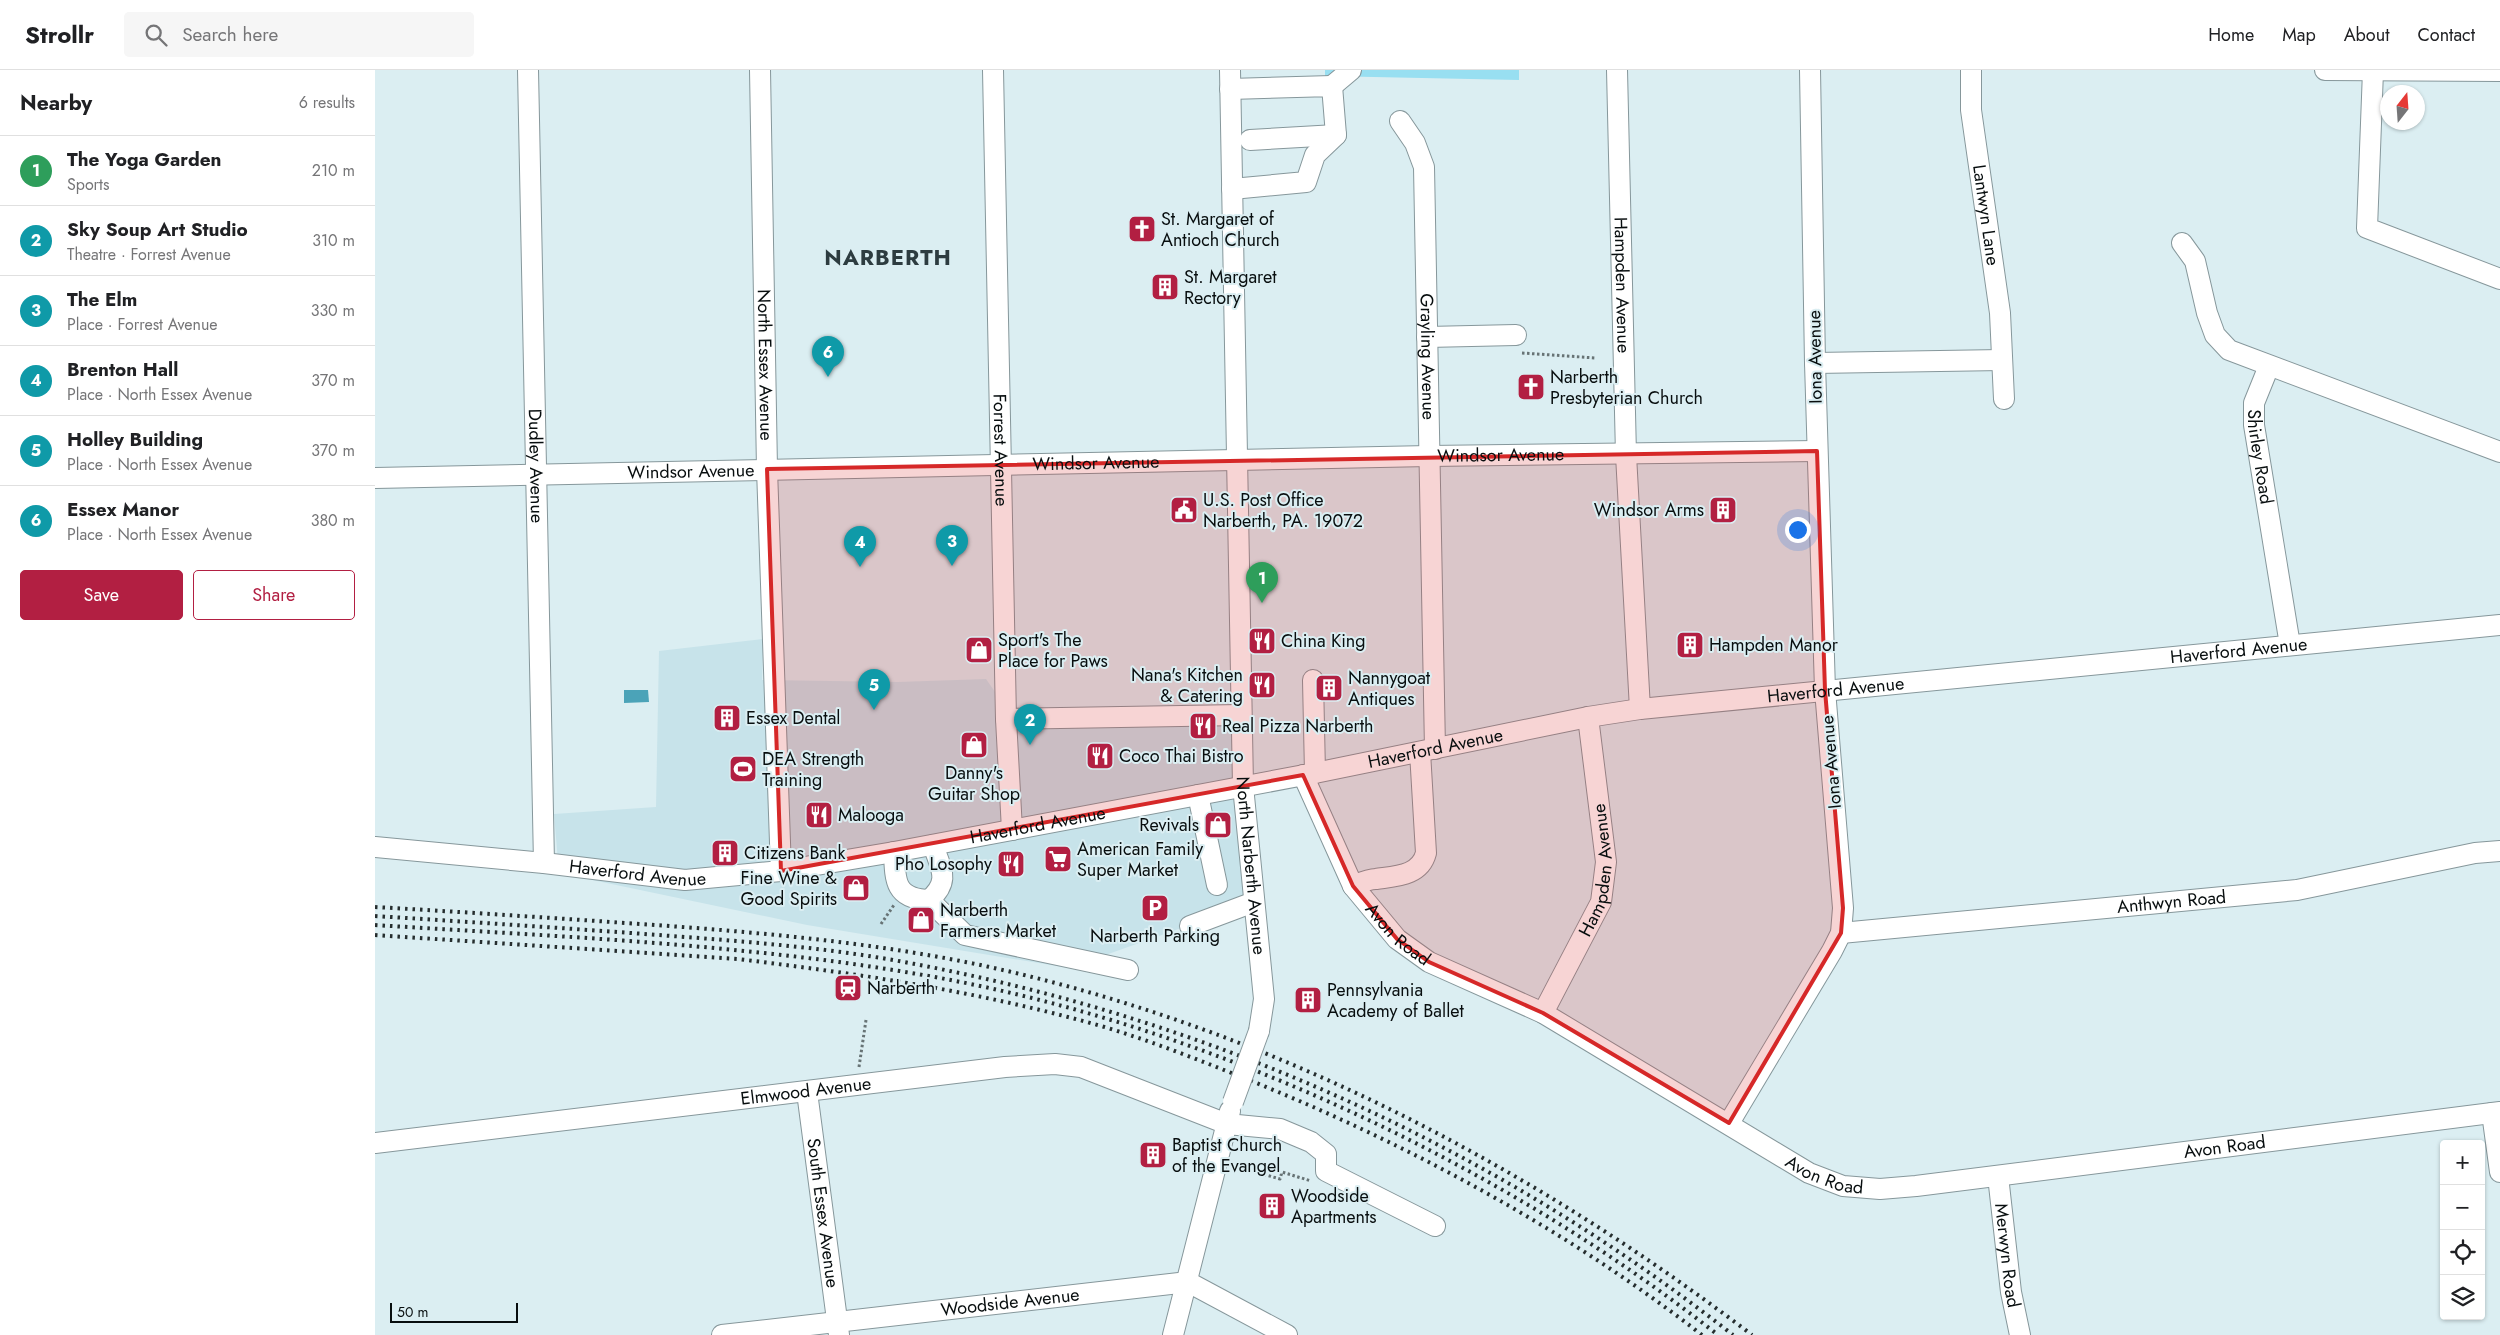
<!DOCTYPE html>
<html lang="en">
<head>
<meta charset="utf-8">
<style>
	:root { --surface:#fff; --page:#f6f6f6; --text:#202124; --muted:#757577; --line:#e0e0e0; --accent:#b21f42 }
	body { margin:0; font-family:Jost,sans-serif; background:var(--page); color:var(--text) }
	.controls { position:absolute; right:15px; bottom:15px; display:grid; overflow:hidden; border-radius:5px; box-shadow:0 1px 4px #0004 }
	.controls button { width:45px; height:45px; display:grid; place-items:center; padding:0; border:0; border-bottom:1px solid var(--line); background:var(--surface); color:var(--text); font:25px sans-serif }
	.compass { position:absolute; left:2005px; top:15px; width:45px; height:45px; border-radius:50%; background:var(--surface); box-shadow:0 1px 4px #0004; rotate:17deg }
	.scale { position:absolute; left:15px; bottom:12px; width:128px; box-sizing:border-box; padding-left:5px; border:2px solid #080e0f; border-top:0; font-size:14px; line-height:18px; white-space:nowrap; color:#080e0f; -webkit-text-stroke:4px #dbeef2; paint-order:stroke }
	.you { position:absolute; left:1422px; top:459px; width:18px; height:18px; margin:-12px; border:4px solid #fff; border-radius:50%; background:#1a73e8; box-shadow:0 0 0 8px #1a73e833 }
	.badge { display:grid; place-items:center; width:32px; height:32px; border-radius:50%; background:var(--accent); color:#fff; font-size:16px; font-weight:700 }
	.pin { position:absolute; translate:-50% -41px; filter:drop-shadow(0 1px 2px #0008) }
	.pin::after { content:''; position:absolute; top:26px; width:18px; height:15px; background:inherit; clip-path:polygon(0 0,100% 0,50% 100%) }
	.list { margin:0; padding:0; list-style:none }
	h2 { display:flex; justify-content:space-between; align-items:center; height:65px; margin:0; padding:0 20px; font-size:21px }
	h2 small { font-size:16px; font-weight:400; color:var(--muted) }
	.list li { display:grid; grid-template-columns:32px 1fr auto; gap:15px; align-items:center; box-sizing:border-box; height:70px; padding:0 20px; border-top:1px solid var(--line) }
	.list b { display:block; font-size:19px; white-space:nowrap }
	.list p { margin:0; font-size:16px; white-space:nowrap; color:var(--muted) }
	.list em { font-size:16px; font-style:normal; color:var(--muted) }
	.actions { display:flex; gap:10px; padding:15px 20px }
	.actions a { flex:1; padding:11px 0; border:1px solid var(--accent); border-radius:5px; text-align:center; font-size:18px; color:var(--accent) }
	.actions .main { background:var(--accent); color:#fff }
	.icon { flex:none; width:28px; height:28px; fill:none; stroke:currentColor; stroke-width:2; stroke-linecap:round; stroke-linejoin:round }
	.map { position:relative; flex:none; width:2125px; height:1265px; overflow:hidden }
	header { display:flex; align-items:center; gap:30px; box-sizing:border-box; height:70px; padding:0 25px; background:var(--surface); border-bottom:1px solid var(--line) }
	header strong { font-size:24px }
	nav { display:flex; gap:28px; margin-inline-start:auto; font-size:18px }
	.search { width:350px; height:45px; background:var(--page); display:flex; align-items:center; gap:12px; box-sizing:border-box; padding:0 18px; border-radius:5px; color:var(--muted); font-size:19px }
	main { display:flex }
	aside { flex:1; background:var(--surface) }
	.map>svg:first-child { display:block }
	.built { fill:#c7e3ea }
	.green { fill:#98dff1 }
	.water { fill:#4ba3b8 }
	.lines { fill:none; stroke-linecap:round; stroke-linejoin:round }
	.minor-casing { stroke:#86979b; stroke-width:22 }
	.path { stroke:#677375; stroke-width:3; stroke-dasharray:2.5 2.5; stroke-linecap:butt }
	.minor { stroke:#fff; stroke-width:20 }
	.rail { stroke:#252d2e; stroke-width:4; stroke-dasharray:2.5 5; stroke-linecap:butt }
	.minor-bridge-casing { stroke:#86979b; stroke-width:22; stroke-linecap:butt }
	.minor-bridge { stroke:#fff; stroke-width:20 }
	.marked { fill:#d62828; fill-opacity:0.2; stroke:#d62828; stroke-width:4; stroke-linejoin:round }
	.labels { text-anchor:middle; stroke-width:4; stroke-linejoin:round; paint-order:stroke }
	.street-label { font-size:18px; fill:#080e0f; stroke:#dbeef2 }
	.poi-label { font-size:18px; fill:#080e0f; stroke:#dbeef2; text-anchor:start }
	.district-label { font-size:22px; font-weight:bold; letter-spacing:1px; fill:#2d3c40; stroke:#dbeef2 }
</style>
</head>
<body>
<header>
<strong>Strollr</strong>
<div class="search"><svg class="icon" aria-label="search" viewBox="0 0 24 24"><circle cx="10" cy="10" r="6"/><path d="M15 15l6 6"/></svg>Search here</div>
<nav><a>Home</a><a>Map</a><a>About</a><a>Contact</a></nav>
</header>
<main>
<aside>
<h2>Nearby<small>6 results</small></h2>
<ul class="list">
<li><span class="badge" style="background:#2e9e5b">1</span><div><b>The Yoga Garden</b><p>Sports</p></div><em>210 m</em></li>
<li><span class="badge" style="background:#0f9aa8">2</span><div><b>Sky Soup Art Studio</b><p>Theatre · Forrest Avenue</p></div><em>310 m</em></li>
<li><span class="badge" style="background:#0f9aa8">3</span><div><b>The Elm</b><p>Place · Forrest Avenue</p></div><em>330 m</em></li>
<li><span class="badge" style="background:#0f9aa8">4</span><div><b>Brenton Hall</b><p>Place · North Essex Avenue</p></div><em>370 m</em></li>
<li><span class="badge" style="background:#0f9aa8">5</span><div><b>Holley Building</b><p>Place · North Essex Avenue</p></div><em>370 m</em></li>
<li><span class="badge" style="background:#0f9aa8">6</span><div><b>Essex Manor</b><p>Place · North Essex Avenue</p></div><em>380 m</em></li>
</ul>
<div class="actions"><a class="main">Save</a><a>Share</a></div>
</aside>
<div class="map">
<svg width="2125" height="1265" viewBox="0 0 2125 1265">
	<rect width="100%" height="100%" fill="#dbeef2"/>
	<path class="built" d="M388 569 387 610 523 612 611 609 639 649 857 645 871 835 694 898 432 855 184 803 179 744 281 737 284 581Z"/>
	<path class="green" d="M950 0H1144V10L950 6Z"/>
	<path class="water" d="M249 620H273L274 632 249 633Z"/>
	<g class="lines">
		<defs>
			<g id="minor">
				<path id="s1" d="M153 0 169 793"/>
				<path id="s2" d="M385 0 392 399 406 801"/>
				<path id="s3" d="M618 0 631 649 637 760"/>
				<path id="s4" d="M855 0 868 716 889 929 884 961"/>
				<path id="s5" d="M1242 0 1251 385 1265 639"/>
				<path id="s6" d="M1596 0V40L1625 243 1629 329"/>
				<path d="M1950 0 2125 1"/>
				<path d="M1998 1 1992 158 2125 209"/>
				<path d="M957 16 976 0"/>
				<path d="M855 19 957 16 961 65 940 85 931 112 857 119"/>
				<path id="s7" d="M1025 51 1040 73 1049 97 1060 679"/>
				<path d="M875 70 961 65"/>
				<path d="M1807 173 1820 191 1832 243 1840 265 1854 280 2125 382"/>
				<path d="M1052 267 1141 265"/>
				<path d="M1440 293 1627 290"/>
				<path id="s8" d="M1894 296 1879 333V355L1915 575"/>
				<path id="s9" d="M0 408 1054 386 1442 381"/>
				<path d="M938 610 940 703"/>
				<path d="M631 649 866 645"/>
				<path id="s10" d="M928 705 978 816 1022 869 1054 892 1168 943 1434 1103 1468 1116 1505 1119 1541 1116 2125 1042"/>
				<path d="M823 725 842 815"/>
				<path id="s11" d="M0 777 169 793 310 810 406 801 519 782 940 703 1213 647 1265 639 2125 555"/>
				<path d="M519 782C520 811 520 829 554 830 576 811 566 799 558 775"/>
				<path d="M978 816C985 813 993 809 1001 809 1021 806 1045 806 1051 783L1045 682"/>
				<path d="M554 830 590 865 753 900"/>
				<path d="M815 856 879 832"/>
				<path id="s12" d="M1466 863 1922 820 2100 783 2125 781"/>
				<path id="s13" d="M1168 943 1226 832 1231 792 1213 647"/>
				<path id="s14" d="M432 1022 464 1265"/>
				<path d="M2117 1043 2125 1102"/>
				<path d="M1354 1053 1457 881 1466 863 1468 838 1450 620 1440 293 1435 0"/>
				<path id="s15" d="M0 1073 630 997 680 994 706 997 852 1054 905 1059 936 1072 951 1084V1101L1060 1156"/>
				<path id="s16" d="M1623 1106 1636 1222 1645 1265"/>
				<path id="s17" d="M347 1265 813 1212 912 1265"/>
				<path d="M798 1265 855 1041"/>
			</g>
		</defs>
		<use href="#minor" class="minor-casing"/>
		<g class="path">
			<path d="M1147 283 1221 288"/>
			<path d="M506 854 519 835"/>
			<path d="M484 997 491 950"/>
			<path d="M860 1096 905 1109 907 1102 936 1111"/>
		</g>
		<use href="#minor" class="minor"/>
		<g class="rail">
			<path d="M0 837C89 842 177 848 266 854 381 862 497 872 610 896 890 957 1150 1092 1377 1265"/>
			<path d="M0 846C95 852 189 858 283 865 365 871 448 877 529 892 830 947 1117 1075 1358 1265"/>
			<path d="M0 855C189 867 379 874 565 908 836 958 1127 1094 1343 1265"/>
			<path d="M0 865 363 889C486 904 607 922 726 956 773 970 819 988 864 1006 1028 1071 1188 1157 1327 1265"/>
		</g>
		<defs>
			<path id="minor-bridge" d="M858 1032 884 961"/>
		</defs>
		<use href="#minor-bridge" class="minor-bridge-casing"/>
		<use href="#minor-bridge" class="minor-bridge"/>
	</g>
	<path class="marked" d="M1442 381 1450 620 1468 838 1466 863 1354 1053 1168 943 1054 892 1022 869 978 816 928 705 406 801 392 399Z"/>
	<defs>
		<symbol id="church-square" viewBox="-11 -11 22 22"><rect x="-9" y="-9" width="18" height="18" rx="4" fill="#b21f42" stroke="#dbeef2"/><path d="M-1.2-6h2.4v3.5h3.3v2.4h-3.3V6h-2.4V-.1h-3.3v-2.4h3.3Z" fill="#fff"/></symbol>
		<symbol id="building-square" viewBox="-11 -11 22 22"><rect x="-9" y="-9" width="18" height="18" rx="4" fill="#b21f42" stroke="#dbeef2"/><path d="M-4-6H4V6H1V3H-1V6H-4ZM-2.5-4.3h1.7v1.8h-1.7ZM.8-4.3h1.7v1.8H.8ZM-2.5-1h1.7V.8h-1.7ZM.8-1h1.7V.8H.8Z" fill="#fff"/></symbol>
		<symbol id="civic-square" viewBox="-11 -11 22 22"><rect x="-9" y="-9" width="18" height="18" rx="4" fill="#b21f42" stroke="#dbeef2"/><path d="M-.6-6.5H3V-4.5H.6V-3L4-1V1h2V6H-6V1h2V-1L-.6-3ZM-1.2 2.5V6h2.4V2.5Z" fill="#fff"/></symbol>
		<symbol id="restaurant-square" viewBox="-11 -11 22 22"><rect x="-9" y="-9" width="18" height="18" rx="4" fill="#b21f42" stroke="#dbeef2"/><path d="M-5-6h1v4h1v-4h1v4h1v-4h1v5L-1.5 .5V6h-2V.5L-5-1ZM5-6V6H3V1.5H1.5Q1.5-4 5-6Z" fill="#fff"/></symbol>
		<symbol id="shop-square" viewBox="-11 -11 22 22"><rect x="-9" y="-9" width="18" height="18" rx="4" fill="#b21f42" stroke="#dbeef2"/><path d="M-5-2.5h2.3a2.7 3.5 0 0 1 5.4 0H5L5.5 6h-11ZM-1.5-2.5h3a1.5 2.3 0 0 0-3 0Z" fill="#fff"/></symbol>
		<symbol id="stadium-square" viewBox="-11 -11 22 22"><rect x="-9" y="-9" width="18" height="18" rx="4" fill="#b21f42" stroke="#dbeef2"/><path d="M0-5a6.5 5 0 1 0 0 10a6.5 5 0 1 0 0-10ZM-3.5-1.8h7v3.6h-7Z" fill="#fff"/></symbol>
		<symbol id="supermarket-square" viewBox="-11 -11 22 22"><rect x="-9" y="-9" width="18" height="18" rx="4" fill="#b21f42" stroke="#dbeef2"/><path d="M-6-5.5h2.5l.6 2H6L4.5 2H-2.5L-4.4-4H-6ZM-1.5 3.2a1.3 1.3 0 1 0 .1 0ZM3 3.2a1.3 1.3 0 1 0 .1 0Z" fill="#fff"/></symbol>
		<symbol id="parking-square" viewBox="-11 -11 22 22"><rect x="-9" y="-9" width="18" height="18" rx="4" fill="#b21f42" stroke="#dbeef2"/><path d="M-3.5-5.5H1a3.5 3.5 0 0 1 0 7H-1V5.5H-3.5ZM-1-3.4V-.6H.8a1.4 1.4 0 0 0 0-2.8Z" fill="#fff"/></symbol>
		<symbol id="station-square" viewBox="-11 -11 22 22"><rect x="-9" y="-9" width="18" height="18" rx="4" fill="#b21f42" stroke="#dbeef2"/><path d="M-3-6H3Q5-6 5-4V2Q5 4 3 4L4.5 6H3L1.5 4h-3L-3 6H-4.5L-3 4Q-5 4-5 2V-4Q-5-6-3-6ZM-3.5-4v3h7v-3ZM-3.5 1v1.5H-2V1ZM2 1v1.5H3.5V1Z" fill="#fff"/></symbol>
	</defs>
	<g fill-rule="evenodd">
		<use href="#church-square" x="751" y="143" width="32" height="32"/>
		<use href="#building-square" x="774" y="201" width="32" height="32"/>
		<use href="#church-square" x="1140" y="301" width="32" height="32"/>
		<use href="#civic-square" x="793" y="424" width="32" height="32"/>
		<use href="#building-square" x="1332" y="424" width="32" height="32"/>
		<use href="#restaurant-square" x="871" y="555" width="32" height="32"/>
		<use href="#building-square" x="1299" y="559" width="32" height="32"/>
		<use href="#shop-square" x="588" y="564" width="32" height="32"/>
		<use href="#restaurant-square" x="871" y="599" width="32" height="32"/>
		<use href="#building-square" x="938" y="602" width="32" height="32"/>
		<use href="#building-square" x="336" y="632" width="32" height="32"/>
		<use href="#restaurant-square" x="812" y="640" width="32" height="32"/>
		<use href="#shop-square" x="583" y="659" width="32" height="32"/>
		<use href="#restaurant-square" x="709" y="670" width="32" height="32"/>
		<use href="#stadium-square" x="352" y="683" width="32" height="32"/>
		<use href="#restaurant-square" x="428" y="729" width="32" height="32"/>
		<use href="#shop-square" x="827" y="739" width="32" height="32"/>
		<use href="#building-square" x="334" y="767" width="32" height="32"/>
		<use href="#supermarket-square" x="667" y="773" width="32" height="32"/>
		<use href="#restaurant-square" x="620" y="778" width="32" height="32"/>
		<use href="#shop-square" x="465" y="802" width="32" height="32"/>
		<use href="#parking-square" x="764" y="822" width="32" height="32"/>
		<use href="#shop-square" x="530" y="834" width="32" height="32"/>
		<use href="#station-square" x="457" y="902" width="32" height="32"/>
		<use href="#building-square" x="917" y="914" width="32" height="32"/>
		<use href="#building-square" x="762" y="1069" width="32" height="32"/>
		<use href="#building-square" x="881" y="1120" width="32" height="32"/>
	</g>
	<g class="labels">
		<g class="street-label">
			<text dy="6" stroke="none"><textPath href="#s6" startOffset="146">Lantwyn Lane</textPath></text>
			<text dy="6" stroke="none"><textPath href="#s5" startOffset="215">Hampden Avenue</textPath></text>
			<text dy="6" stroke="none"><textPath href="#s7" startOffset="242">Grayling Avenue</textPath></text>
			<text transform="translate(1440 287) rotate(-91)" y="6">Iona Avenue</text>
			<text dy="6" stroke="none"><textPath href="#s2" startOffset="295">North Essex Avenue</textPath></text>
			<text dy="6" stroke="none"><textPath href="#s3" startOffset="380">Forrest Avenue</textPath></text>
			<text dy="6" stroke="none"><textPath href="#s9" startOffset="1126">Windsor Avenue</textPath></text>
			<text dy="6" stroke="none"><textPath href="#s8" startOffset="94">Shirley Road</textPath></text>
			<text dy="6" stroke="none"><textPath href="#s9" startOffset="721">Windsor Avenue</textPath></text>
			<text dy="6" stroke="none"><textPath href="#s1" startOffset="396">Dudley Avenue</textPath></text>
			<text dy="6" stroke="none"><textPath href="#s9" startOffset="316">Windsor Avenue</textPath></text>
			<text dy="6" stroke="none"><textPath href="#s11" startOffset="1884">Haverford Avenue</textPath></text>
			<text dy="6" stroke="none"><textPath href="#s11" startOffset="1479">Haverford Avenue</textPath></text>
			<text dy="6" stroke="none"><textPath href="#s11" startOffset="1074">Haverford Avenue</textPath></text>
			<text transform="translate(1456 692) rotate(-95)" y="6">Iona Avenue</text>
			<text dy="6" stroke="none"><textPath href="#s11" startOffset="669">Haverford Avenue</textPath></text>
			<text dy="6" stroke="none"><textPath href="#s4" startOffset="796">North Narberth Avenue</textPath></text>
			<text dy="6" stroke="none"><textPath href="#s13" startOffset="156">Hampden Avenue</textPath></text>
			<text dy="6" stroke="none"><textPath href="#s11" startOffset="264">Haverford Avenue</textPath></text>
			<text dy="6" stroke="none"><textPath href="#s12" startOffset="332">Anthwyn Road</textPath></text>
			<text dy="6" stroke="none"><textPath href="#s10" startOffset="188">Avon Road</textPath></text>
			<text dy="6" stroke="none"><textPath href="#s15" startOffset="434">Elmwood Avenue</textPath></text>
			<text dy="6" stroke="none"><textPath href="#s10" startOffset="1086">Avon Road</textPath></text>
			<text dy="6" stroke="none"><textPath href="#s10" startOffset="681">Avon Road</textPath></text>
			<text dy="6" stroke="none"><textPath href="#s14" startOffset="122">South Essex Avenue</textPath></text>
			<text dy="6" stroke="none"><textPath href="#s16" startOffset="80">Merwyn Road</textPath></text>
			<text dy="6" stroke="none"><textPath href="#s17" startOffset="290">Woodside Avenue</textPath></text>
		</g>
		<g class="poi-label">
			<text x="786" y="155">St. Margaret of<tspan x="786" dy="21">Antioch Church</tspan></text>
			<text x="809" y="213">St. Margaret<tspan x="809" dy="21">Rectory</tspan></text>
			<text x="1175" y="313">Narberth<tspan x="1175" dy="21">Presbyterian Church</tspan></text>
			<text x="828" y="436">U.S. Post Office<tspan x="828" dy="21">Narberth, PA. 19072</tspan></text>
			<text x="1329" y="446" text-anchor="end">Windsor Arms</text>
			<text x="623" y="576">Sport's The<tspan x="623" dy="21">Place for Paws</tspan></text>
			<text x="906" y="577">China King</text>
			<text x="1334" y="581">Hampden Manor</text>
			<text x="868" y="611" text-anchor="end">Nana's Kitchen<tspan x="868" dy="21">&amp; Catering</tspan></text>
			<text x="973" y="614">Nannygoat<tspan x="973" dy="21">Antiques</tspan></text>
			<text x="371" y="654">Essex Dental</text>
			<text x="847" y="662">Real Pizza Narberth</text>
			<text x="744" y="692">Coco Thai Bistro</text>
			<text x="387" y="695">DEA Strength<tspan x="387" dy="21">Training</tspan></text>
			<text x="599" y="709" text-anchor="middle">Danny's<tspan x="599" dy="21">Guitar Shop</tspan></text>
			<text x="463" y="751">Malooga</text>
			<text x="824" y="761" text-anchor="end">Revivals</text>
			<text x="702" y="785">American Family<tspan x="702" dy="21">Super Market</tspan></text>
			<text x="369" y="789">Citizens Bank</text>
			<text x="617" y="800" text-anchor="end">Pho Losophy</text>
			<text x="462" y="814" text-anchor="end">Fine Wine &amp;<tspan x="462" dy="21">Good Spirits</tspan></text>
			<text x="565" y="846">Narberth<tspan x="565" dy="21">Farmers Market</tspan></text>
			<text x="780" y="872" text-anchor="middle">Narberth Parking</text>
			<text x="492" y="924">Narberth</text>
			<text x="952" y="926">Pennsylvania<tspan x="952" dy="21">Academy of Ballet</tspan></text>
			<text x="797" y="1081">Baptist Church<tspan x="797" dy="21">of the Evangel</tspan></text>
			<text x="916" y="1132">Woodside<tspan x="916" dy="21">Apartments</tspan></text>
		</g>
		<g class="district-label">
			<text x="513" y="195">NARBERTH</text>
		</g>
	</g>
</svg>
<div class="controls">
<button>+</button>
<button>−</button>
<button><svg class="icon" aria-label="locate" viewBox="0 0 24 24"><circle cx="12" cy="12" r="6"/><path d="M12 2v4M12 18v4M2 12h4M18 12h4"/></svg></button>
<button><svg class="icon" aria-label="layers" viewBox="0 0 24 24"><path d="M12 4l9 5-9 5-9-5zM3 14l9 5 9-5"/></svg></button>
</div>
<svg class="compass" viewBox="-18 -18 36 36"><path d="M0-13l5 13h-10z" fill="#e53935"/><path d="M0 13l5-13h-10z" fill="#757577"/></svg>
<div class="scale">50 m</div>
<div class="you"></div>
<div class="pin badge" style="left:887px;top:533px;background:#2e9e5b">1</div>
<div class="pin badge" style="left:655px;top:675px;background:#0f9aa8">2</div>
<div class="pin badge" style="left:577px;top:496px;background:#0f9aa8">3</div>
<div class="pin badge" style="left:485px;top:497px;background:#0f9aa8">4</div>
<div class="pin badge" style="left:499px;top:640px;background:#0f9aa8">5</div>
<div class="pin badge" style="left:453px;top:307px;background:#0f9aa8">6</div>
</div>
</main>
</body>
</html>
